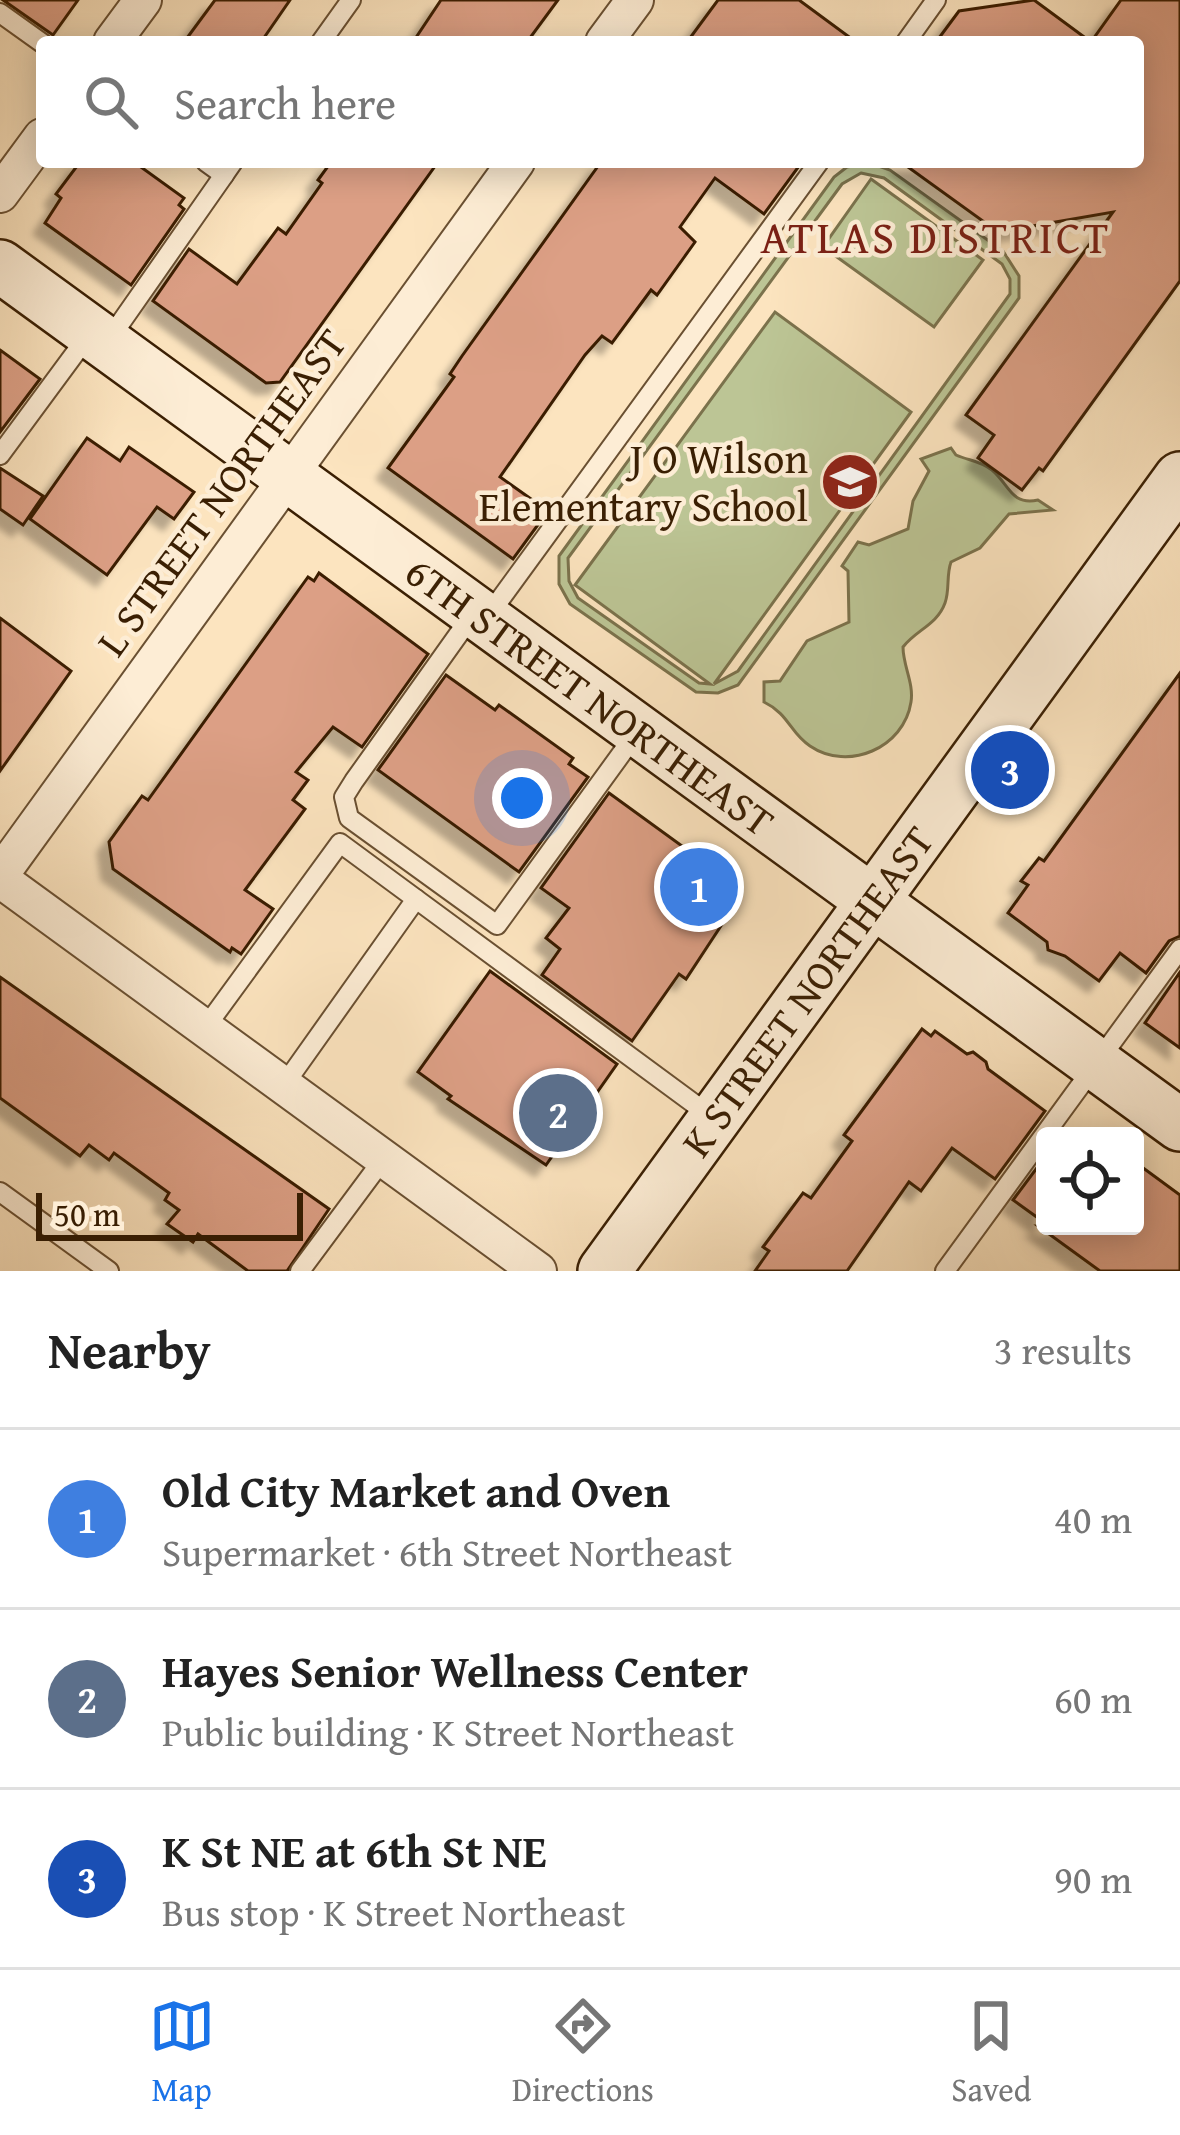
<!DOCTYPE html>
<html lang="en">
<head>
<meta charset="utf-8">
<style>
	:root { --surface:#fff; --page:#f2f2f2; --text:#222; --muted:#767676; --line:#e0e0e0; --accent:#1a73e8 }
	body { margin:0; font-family:"Gentium Book Plus",serif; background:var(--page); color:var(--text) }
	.controls { position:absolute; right:36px; bottom:36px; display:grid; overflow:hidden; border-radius:12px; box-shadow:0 6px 30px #0003 }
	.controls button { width:108px; height:108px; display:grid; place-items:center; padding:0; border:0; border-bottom:3px solid var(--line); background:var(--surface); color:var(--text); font:60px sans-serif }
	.scale { position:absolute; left:36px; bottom:30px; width:267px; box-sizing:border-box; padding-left:12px; border:6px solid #3a1f03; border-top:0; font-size:33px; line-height:42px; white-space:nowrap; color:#3a1f03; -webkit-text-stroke:9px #fdedd5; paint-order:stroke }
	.you { position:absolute; left:522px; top:798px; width:42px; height:42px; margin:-30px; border:9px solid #fff; border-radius:50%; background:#1a73e8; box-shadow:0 0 0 18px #1a73e833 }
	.badge { display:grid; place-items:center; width:78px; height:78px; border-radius:50%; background:var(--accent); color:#fff; font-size:39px; font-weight:700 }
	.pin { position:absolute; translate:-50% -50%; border:6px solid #fff; box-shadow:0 3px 12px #0006 }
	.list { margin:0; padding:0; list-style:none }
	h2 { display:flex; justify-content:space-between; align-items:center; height:156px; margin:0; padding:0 48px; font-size:51px }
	h2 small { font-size:39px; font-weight:400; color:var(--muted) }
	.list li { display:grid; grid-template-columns:78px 1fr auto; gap:36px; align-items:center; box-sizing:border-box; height:180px; padding:0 48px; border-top:3px solid var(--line) }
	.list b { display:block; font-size:45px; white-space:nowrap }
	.list p { margin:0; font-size:39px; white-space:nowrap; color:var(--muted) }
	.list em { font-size:39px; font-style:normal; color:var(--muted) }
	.icon { flex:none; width:66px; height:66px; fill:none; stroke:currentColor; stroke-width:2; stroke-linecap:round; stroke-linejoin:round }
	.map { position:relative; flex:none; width:1180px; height:1271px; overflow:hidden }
	.search { position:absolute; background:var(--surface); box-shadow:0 6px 30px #0003; left:36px; right:36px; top:36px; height:132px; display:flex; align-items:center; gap:30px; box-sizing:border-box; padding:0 42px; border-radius:12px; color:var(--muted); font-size:45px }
	.sheet { height:696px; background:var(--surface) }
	nav { display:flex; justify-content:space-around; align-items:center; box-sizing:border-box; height:168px; border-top:3px solid var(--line); background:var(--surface); font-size:33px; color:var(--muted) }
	nav a { display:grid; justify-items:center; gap:6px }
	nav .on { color:var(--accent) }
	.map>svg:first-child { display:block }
	.green { fill:#bcc595; stroke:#7b724c; stroke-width:3; fill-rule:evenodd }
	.building { fill:#dc9f85; stroke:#3a1f03; stroke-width:3; filter:url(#shadow) }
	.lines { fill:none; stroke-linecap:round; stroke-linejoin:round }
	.lane-casing { stroke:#6a5032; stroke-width:22 }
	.street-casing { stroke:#6a5032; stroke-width:40 }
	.secondary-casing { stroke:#3a1f03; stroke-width:56 }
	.lane { stroke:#fdedd5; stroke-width:18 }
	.street { stroke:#fdedd5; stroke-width:36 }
	.secondary { stroke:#fdedd5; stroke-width:51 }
	.labels { text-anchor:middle; stroke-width:9; stroke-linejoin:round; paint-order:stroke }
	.poi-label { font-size:42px; fill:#3a1f03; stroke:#fdedd5; text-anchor:end }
	.street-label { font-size:42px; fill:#3a1f03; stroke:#fdedd5 }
	.neighbourhood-label { font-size:45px; letter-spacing:3px; fill:#7a1f14; stroke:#fdedd5 }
</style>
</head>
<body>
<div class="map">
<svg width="1180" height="1271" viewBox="0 0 1180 1271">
	<defs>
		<filter id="shadow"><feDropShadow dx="-11" dy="11" stdDeviation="3" flood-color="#0004"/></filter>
	</defs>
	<rect width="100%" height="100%" fill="#fce4bf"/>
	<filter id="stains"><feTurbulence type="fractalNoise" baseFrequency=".00167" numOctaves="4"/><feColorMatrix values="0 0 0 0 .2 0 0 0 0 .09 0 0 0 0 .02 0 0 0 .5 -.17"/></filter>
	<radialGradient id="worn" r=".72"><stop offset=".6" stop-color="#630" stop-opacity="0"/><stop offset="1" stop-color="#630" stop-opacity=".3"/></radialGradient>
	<g class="green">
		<path d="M870 163 890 170 1003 251 1019 276V298L738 685 718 693 696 692 570 604 559 584V556L834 177 847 167ZM861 173 884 178 1002 264 1010 279V294L738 671 714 684 911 412 775 312 575 585 710 684 699 683 578 598 569 581 568 558 842 184Z"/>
		<path d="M871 179 983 260 934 327 823 247Z"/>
		<path d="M951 448 956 455C969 461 979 460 992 470 1009 484 1011 506 1038 500L1053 510 1009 514 980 548 951 562C946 576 950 589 945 603 937 625 916 630 903 647 903 666 914 683 911 702 904 748 848 772 810 746 790 733 789 714 764 702V682L780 681 807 641 849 622 848 571 842 566 858 542 869 545 908 529 913 501 929 471 921 459Z"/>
	</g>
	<g class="building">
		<path d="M3 0H78L53 35Z"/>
		<path d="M215 0H290L261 42H184Z"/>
		<path d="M441 0H558L527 42H413Z"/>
		<path d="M718 0H799L856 42H687Z"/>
		<path d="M1034 0 1091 42H936L959 11Z"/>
		<path d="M1121 0H1180V281L1043 471 1039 468 1022 490 978 458 994 435 966 415 1113 212 998 232 901 162H1138V42H1091Z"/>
		<path d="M80 162H134L184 198 179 205 184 209 131 285 45 223 61 198 56 194Z"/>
		<path d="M331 162H438L280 382 266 383 153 301 189 249 237 284 278 228 286 234 322 183 318 180Z"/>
		<path d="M601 162H802L764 214 715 178 680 227 695 242 657 295 651 290 612 343 602 336 585 355 500 477 548 511 513 559 388 468 454 377 450 374 462 356Z"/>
		<path d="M0 350 40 379 0 432Z"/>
		<path d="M87 438 120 461 129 447 194 492 174 519 157 507 107 575 30 519Z"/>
		<path d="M0 468 43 496 23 525 0 509Z"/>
		<path d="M319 573 428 654 362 747 333 727 296 772 308 780 293 800 305 809 245 890 273 909 241 954 232 948 230 952 113 869 109 842 142 796 148 800 308 577 314 581Z"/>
		<path d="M0 618 71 671 0 771Z"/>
		<path d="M1180 673V936L1169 941 1146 973 1120 953 1099 981 1065 956 1048 950 1047 942 1008 913 1028 885 1021 881 1039 858 1044 861Z"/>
		<path d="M446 675 495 710 499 705 573 758 569 764 588 777 519 872 378 770Z"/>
		<path d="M609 793 733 883 736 903 686 979 679 974 632 1041 542 975 560 949 546 938 569 908 541 888Z"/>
		<path d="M490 971 617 1064 546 1165 448 1099 451 1096 418 1072Z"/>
		<path d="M1180 972V1048L1145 1023Z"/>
		<path d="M0 977 329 1209 287 1271H248L198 1234 193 1242 167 1224 179 1210 165 1200 169 1193 114 1153 109 1160 89 1145 80 1156 0 1098Z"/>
		<path d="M922 1029 931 1036 935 1031 967 1054 973 1052 986 1062 988 1069 1045 1111 995 1179 952 1148 921 1191 909 1182 847 1271H755L769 1251 763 1247 803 1193 811 1198 852 1141 844 1135Z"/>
		<path d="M1045 1157V1223L1013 1200Z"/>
		<path d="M1135 1162 1180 1195V1271H1100L1038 1226H1135Z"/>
	</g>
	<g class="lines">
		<defs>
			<g id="lane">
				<path d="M0 13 42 43"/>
				<path d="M321 42 351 0"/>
				<path d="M906 42 936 0"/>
				<path d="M206 162 224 175 233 162"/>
				<path d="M110 338 224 175"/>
				<path d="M0 455 90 333"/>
				<path d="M473 614 354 781 344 797 349 818 497 925 635 735"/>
				<path d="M488 616 819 162"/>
				<path d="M416 899 712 1117"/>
				<path d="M205 1028 340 843 416 899 284 1085"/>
				<path d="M0 1192 109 1271"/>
				<path d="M300 1271 384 1158"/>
				<path d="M945 1271 1180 949"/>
			</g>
			<g id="street">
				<path d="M112 42 143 0"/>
				<path d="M604 42 635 0"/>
				<path d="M0 194 42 137"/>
				<path d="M0 875 516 162"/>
				<path d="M0 879 538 1271"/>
			</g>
			<g id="secondary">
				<path d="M0 266 1180 1125"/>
				<path d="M604 1271 1180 478"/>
			</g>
		</defs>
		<use href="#lane" class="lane-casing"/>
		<use href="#street" class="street-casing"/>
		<use href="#secondary" class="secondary-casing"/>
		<use href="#lane" class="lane"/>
		<use href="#street" class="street"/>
		<use href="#secondary" class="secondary"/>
	</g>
	<defs>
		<symbol id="school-disc" viewBox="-11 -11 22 22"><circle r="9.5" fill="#8f2418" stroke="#fdedd5"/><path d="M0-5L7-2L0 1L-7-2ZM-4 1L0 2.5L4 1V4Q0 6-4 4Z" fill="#fff"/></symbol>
	</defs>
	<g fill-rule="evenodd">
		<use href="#school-disc" x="817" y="449" width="66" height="66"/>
	</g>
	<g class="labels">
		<g class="poi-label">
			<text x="808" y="473">J O Wilson<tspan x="808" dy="48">Elementary School</tspan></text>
		</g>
		<g class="street-label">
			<text transform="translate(221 492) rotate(-54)" y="15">L STREET NORTHEAST</text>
			<text transform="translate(590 696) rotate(36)" y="15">6TH STREET NORTHEAST</text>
			<text transform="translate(807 991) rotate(-54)" y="15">K STREET NORTHEAST</text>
		</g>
		<g class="neighbourhood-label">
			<text x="936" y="253">ATLAS DISTRICT</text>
		</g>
	</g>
	<rect width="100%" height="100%" filter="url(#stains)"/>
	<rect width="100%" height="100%" fill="url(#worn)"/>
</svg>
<div class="controls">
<button><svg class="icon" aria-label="locate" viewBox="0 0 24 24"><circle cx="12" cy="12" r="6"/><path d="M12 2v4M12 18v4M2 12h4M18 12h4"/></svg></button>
</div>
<div class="scale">50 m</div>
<div class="you"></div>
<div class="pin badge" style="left:699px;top:887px;background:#3f7fe0">1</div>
<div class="pin badge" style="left:558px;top:1113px;background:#5c6f8a">2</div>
<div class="pin badge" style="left:1010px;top:770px;background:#1a4fb4">3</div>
<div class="search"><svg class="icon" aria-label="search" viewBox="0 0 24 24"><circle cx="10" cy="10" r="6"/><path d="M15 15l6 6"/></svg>Search here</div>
</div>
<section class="sheet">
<h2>Nearby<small>3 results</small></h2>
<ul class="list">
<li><span class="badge" style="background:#3f7fe0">1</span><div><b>Old City Market and Oven</b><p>Supermarket · 6th Street Northeast</p></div><em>40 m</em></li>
<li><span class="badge" style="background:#5c6f8a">2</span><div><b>Hayes Senior Wellness Center</b><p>Public building · K Street Northeast</p></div><em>60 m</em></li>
<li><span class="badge" style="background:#1a4fb4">3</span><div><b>K St NE at 6th St NE</b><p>Bus stop · K Street Northeast</p></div><em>90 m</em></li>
</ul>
</section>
<nav>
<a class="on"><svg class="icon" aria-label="map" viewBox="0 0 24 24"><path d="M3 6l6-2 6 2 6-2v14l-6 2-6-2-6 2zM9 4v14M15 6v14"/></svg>Map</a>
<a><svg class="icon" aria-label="directions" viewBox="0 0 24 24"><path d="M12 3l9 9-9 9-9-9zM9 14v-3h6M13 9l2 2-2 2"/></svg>Directions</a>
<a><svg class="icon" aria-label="saved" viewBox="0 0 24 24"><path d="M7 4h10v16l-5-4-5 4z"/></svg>Saved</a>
</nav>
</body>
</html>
